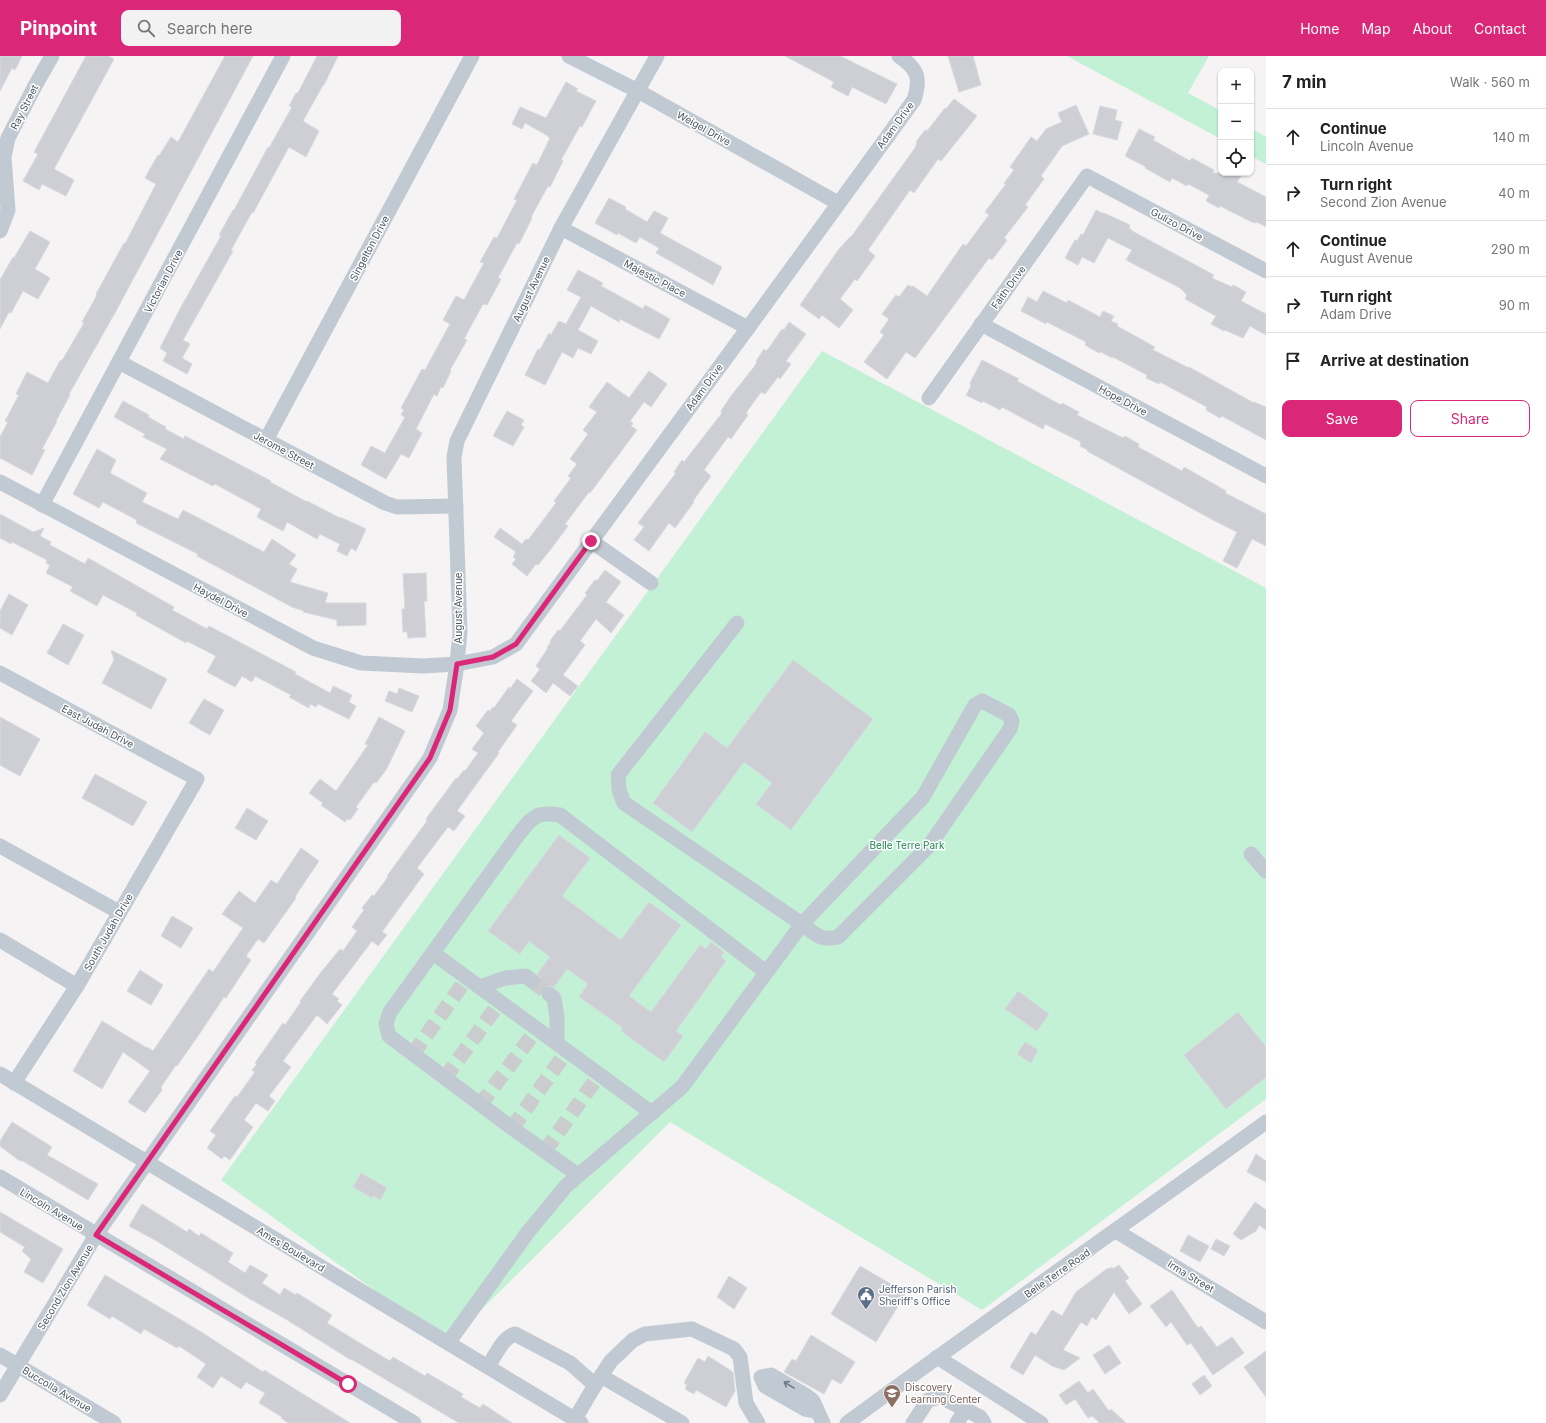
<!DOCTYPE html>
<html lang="en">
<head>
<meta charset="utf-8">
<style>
	:root { --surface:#fff; --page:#f2f2f2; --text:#222; --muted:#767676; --line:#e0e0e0; --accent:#db2777 }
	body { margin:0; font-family:Inter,sans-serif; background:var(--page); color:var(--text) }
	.controls { position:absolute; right:12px; top:12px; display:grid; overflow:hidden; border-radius:8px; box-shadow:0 1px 3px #0004 }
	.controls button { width:36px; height:36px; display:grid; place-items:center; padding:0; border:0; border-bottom:1px solid var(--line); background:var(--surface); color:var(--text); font:20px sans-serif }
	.stop { position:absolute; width:12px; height:12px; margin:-9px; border:3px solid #db2777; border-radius:50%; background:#fff }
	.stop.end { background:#db2777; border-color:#fff; box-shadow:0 1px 4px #0008 }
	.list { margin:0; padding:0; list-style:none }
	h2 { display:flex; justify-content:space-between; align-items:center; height:52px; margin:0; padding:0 16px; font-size:17px }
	h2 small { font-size:13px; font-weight:400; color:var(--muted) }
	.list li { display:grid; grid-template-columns:26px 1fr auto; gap:12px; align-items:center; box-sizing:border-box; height:56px; padding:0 16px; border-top:1px solid var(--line) }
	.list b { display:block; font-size:15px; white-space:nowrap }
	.list p { margin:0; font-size:13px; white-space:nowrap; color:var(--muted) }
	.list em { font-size:13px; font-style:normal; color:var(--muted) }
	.actions { display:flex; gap:8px; padding:12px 16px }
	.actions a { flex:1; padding:9px 0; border:1px solid var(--accent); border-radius:8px; text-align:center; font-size:14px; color:var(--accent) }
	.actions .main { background:var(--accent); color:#fff }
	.icon { flex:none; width:22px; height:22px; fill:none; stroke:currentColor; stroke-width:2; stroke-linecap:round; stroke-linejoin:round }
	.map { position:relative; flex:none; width:1266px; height:1367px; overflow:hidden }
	header { display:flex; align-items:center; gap:24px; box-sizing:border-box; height:56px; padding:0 20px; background:var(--accent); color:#fff }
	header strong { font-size:19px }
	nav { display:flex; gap:22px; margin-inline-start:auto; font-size:14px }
	.search { width:280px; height:36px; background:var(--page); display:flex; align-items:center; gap:10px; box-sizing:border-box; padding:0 14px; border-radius:8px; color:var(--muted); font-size:15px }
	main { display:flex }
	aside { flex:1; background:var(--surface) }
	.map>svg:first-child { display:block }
	.green { fill:#c3f1d5 }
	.building { fill:#cdcfd5; stroke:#d7d9de }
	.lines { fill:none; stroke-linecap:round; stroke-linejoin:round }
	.minor-tunnel { stroke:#caccce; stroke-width:15; stroke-dasharray:15 8; stroke-linecap:butt }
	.minor { stroke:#c1cad2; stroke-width:15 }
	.oneway { stroke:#6e7983 }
	.route { stroke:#db2777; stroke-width:5 }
	.labels { text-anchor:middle; stroke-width:3; stroke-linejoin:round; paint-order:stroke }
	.street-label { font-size:10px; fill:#4a5661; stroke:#fff }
	.park-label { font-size:10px; fill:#17864f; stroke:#fff }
	.service-label { font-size:10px; fill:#4e5e75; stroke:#fff; text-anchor:start }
	.education-label { font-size:10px; fill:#785e54; stroke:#fff; text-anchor:start }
</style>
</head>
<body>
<header>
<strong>Pinpoint</strong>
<div class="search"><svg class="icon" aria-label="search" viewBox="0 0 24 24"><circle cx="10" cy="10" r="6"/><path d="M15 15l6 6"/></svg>Search here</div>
<nav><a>Home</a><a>Map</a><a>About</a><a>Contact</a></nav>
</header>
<main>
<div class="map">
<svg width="1266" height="1367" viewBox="0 0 1266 1367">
	<rect width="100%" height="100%" fill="#f5f3f3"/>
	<g class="green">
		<path d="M1067 0H1209L1188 37 1221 55V83Z"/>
		<path d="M1251 72 1266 81V108L1251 100Z"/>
		<path d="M822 295 1266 532V1043L982 1254 670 1066 448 1287 221 1124Z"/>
	</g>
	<g class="building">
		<path d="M0 0H22L15 14 12 12 0 35Z"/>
		<path d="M86 0H108L114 3 54 113 74 124 66 140 42 128 39 134 23 125 38 98 34 96Z"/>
		<path d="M225 0H253L116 255 69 338 70 339 56 365H57L42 393 45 394 32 419 0 402V381L8 366 5 365 19 339 16 338 27 316 48 327 60 305 63 303 84 267 82 266 97 239 96 238 124 187 125 188 156 128 145 122 158 99 159 100 171 81 178 86Z"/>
		<path d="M317 0H338L324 29H323L303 65 319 75 306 101 289 91 253 157 252 156 231 194 233 195 183 284 190 288 182 302 192 308 187 318 163 305 167 297 160 292 181 251 221 180 219 179 233 154H234L268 91 269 92 292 51 289 50 296 37H298Z"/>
		<path d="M785 0H840L897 28 886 48 852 31 848 40 831 31 834 26Z"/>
		<path d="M948 0H973L981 29 959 36Z"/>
		<path d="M566 26 578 33 576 35 596 45 582 71 580 70 561 104 563 105 550 131 548 130 531 161 532 162 519 188 517 187 498 222 501 223 487 249 483 248 464 283 467 284 450 314 451 315 443 332 441 331 437 340 434 338 416 373 422 377 409 402 401 398 386 423 361 409 371 390 385 397 405 361 401 359 404 354 401 352 422 313 425 314 450 268 443 264 456 240 464 244 484 207 480 206 494 181 497 182 517 144 514 143 533 107 537 109 550 82 548 81V80L525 67 522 73 512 68 520 51 546 62Z"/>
		<path d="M954 43 977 60 941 105 938 103 914 137 910 134 868 194 875 200 857 225 855 223 840 243 853 254 839 272 822 259 819 263 800 249 839 193 850 181H851L915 92 917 87 916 86 925 74 927 75 945 52 946 53Z"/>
		<path d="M1076 49 1089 78 1062 90 1041 120 1044 123 1025 149 1028 151 1004 182 1007 184 992 204 989 202 915 302 906 296 887 323 864 306 884 279 880 276 889 263 882 258 896 239 899 241 908 229 912 231 913 230 927 240 963 188 966 190 989 159 985 156 1006 128 1004 127 1014 114 1010 111 1031 81 1037 85 1046 73 1062 66 1058 57Z"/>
		<path d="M1100 50 1117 54 1115 64 1122 66 1117 84 1093 78Z"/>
		<path d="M1139 73 1155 81 1153 84 1190 105 1192 102 1214 114 1212 117H1243L1237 126 1266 141V171L1257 166 1254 167 1220 150 1219 152 1206 145 1209 139 1188 128 1187 130 1172 122 1170 126 1145 112 1146 111 1125 100Z"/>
		<path d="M609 142 626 151 625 153 647 166 654 155 668 162 660 177 722 211 713 229 656 197 659 192 640 181 636 187 618 177 617 179 595 167Z"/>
		<path d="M1096 154 1102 157H1104L1130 169 1129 172 1134 176 1214 219 1212 222 1232 231 1233 229 1246 236 1241 245 1266 258V279L1250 270 1243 282 1225 274 1224 275 1211 268 1216 260 1185 243 1187 239 1180 232 1126 204 1132 194 1108 182 1094 207 1082 201 1078 209 1065 202 1075 184 1077 185 1081 178 1083 179Z"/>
		<path d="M30 175 50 186 35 213 50 222 38 243 23 235 11 257 9 256 0 273V224L13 201 14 202Z"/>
		<path d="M578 214 603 227 601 230 643 253 645 249 670 263 659 283 620 263 619 266 591 250 578 274 598 285 591 298 578 292 573 302 562 296 545 329 525 319 538 293 540 294 549 277 551 279 559 265 566 268 581 241 567 234Z"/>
		<path d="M1043 235 1067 247 1068 244 1100 261 1103 255 1114 260 1111 265 1118 268 1117 270 1155 291 1153 294 1189 312V311L1254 347V346L1266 351V384L1222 360 1220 362 1206 354 1207 351 1160 326 1159 328 1146 322 1147 319 1113 301 1112 302 1101 296 1099 297 1085 289 1086 286 1047 266 1046 268 1021 255 1028 241 1037 246Z"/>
		<path d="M789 266 806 278 786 305 791 308 780 323 778 321 765 338 761 336 746 357 748 359 731 383 728 381 704 414 711 420 693 445 694 446 675 472 669 467 649 495 634 484 644 471 638 467 676 417 674 416 682 404 684 406 722 357 721 355 731 340 754 311 757 306 756 305 764 293 766 295 769 292 782 273 784 274Z"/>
		<path d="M982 304 1019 323 1017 325 1061 349 1062 347 1079 356 1077 359 1123 382 1125 380 1139 388 1138 391 1182 415 1184 411 1226 435 1225 437 1266 458V490L1252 483 1237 512 1223 505 1237 476 1213 464 1087 395 1088 394 1080 390 1081 386 1045 368 1043 373 1002 351 1000 354 983 345 982 347 966 339 971 330 970 327Z"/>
		<path d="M649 315 667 328 651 351 644 346 630 365 633 367 631 370 637 374 590 437 589 436 565 468 568 470 551 493 538 509 536 508 527 520 512 508 516 503 513 501 516 496 494 481 500 472 522 488 526 483 528 484 556 447 554 445 571 422 568 420 577 408 570 403 588 378 583 374 597 356 589 351 607 326 629 342Z"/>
		<path d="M123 345 149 359 148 361 166 371 165 373 184 383 185 380 252 415 271 425 270 426 307 446V445L340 462V461L366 473 356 495 351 492 347 500 337 495 340 488 320 478 317 483 287 466 283 475 257 461 261 453 215 428 213 430 160 403 167 393 143 381 145 378 114 361Z"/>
		<path d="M507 355 524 364 521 369 524 371 513 390 493 380Z"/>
		<path d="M97 393 116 404 110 417 147 437 142 446 178 463 183 454 264 496 272 483 296 499 289 508 297 513 290 526 328 537 325 547H366V569L337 570V564L303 556 304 555 292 551 197 500 198 498 136 467 137 464 103 446 99 452 73 438Z"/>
		<path d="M0 458 33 476 44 472 40 480 51 486 50 489 85 508 88 502 174 551 172 554 207 573 209 570 296 616 295 618 330 637 333 630 352 639 349 646 356 650 349 663 318 648 316 651 310 648 309 652 289 641 291 639 255 620 252 626 242 620 235 631 207 616 216 600 187 585 186 587 136 559 137 557 103 539 97 550 70 535 73 531 46 517 50 509 46 507 47 504 12 486 11 488 0 482Z"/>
		<path d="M605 514 621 526 606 546 624 559 611 577 596 563 580 585 585 589 563 619 578 630 570 640 553 627 546 637 531 625 540 613 536 610 548 592 547 591 551 586 550 585 558 574 560 575 562 572 587 539 585 537 595 524 597 525Z"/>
		<path d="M426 517 427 545H424L426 581 408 582 407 576H403L402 553H405L403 518Z"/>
		<path d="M9 538 28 549 12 579 0 572V555Z"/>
		<path d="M63 568 84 579 68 609 47 597Z"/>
		<path d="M111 594 167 623 151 653 102 627 114 604Z"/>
		<path d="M793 604 873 663 791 774 756 748 772 727 744 706 692 776 653 747 705 676 727 692Z"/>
		<path d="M517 623 533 635 511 665 517 669 498 696 499 697 457 755 465 760 454 775 448 771 417 812 424 818 382 876 387 879 378 890 372 885 332 938 339 943 337 945 342 949 327 968 317 959 283 1005 291 1011 269 1040 275 1045 268 1055 256 1047 244 1064 253 1071 230 1104 224 1100 222 1103 207 1092 216 1079 210 1075 235 1040 237 1041 255 1016 252 1014 257 1008 255 1007 283 967 285 969 301 946 300 945 322 915 340 893 343 895 357 875 352 871 364 854 362 852 372 839 374 840 388 821 387 820 427 765 426 763 456 722 457 723 464 714 465 715 478 697 472 693 484 677 476 670 488 654 490 655 493 651 494 652 509 631 510 633Z"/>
		<path d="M399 632 419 640 412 656 385 645 389 635 397 638Z"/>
		<path d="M204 643 224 654 210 679 189 667Z"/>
		<path d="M0 661 40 683 20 720 0 709Z"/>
		<path d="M379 661 405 675 386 714 376 727 374 726 356 751 358 753 350 764 347 763 345 766 321 749 323 747 309 737 320 723 336 735 368 689 365 688Z"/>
		<path d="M95 718 147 746 133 770 82 742Z"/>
		<path d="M247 752 268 765 256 784 235 772Z"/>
		<path d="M559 779 590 802 562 840 621 884 649 846 681 869 629 940 651 956 700 889 706 893 711 886 724 896 721 901 726 905 676 975 683 980 664 1006 621 975 623 972 579 941 588 928 567 913 554 931 546 930 542 932 540 939 533 934 539 930 541 922 537 918 550 901 529 885 520 898 488 875Z"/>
		<path d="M301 792 319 805 298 836 295 841 296 842 264 887 258 883 246 900 251 904 226 942 224 941 198 980 177 1010 176 1009 161 1031 162 1034 145 1057 128 1046 150 1015 123 996 102 1033 73 1015 102 965 147 992V991L153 995 209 913 213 916 243 872 222 858 239 835 255 847 271 824 277 828Z"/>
		<path d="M172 860 193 872 181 892 161 880Z"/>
		<path d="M140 914 163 929 151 949 127 935Z"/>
		<path d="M1018 935 1049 958 1037 975 1005 953Z"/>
		<path d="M1238 956 1266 991V1021L1226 1053 1184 999Z"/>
		<path d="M1025 986 1038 994 1031 1007 1017 998Z"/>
		<path d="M12 1066 52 1091 47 1099 98 1128 88 1144 21 1104 20 1105 0 1090V1085Z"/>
		<path d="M1256 1098 1266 1105V1126L1247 1116Z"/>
		<path d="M361 1117 387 1132 380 1144 373 1140 372 1142 353 1131Z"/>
		<path d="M1255 1146 1266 1154V1174L1259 1169 1256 1175 1241 1184 1233 1178Z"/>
		<path d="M142 1148 187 1176 189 1173 199 1180 201 1177 233 1197 228 1206 245 1217 250 1209 268 1219 262 1227 280 1239 284 1232 296 1239 297 1237 332 1259 327 1267 368 1292 390 1305 393 1301 425 1320 427 1317 463 1338 461 1341 480 1352 483 1348 512 1367H459L351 1303V1304L284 1262 250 1243 155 1184 129 1170Z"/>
		<path d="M0 1156 63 1193 43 1227 24 1216 31 1203 22 1195 25 1191 0 1176Z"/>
		<path d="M1188 1179 1209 1190 1200 1206 1180 1195Z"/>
		<path d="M1216 1183 1230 1190 1224 1200 1211 1193Z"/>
		<path d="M1119 1209 1129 1222 1125 1225 1142 1248 1129 1258 1114 1236 1096 1264 1092 1261 1087 1270 1081 1266 1063 1294 1080 1302 1064 1314 1052 1310 1035 1299 1023 1319 1010 1311 1031 1276 1036 1279 1052 1254 1062 1260 1076 1236 1108 1212 1109 1213 1112 1211 1113 1213Z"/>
		<path d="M860 1210 906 1237 876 1286 831 1258Z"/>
		<path d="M105 1219 198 1274 263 1316 264 1314 350 1367H288L281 1362 282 1361 259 1347 265 1337 246 1326 241 1333 221 1320 213 1332 197 1321 206 1308 179 1290 177 1292 144 1273 141 1278 112 1260 110 1263 87 1249Z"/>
		<path d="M729 1220 747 1232 734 1253 717 1241Z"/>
		<path d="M1172 1234 1198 1272 1201 1270 1217 1291 1232 1281 1244 1297 1213 1319 1191 1287 1187 1289 1171 1266 1166 1271 1150 1250Z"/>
		<path d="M811 1279 855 1306 841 1328 832 1323 824 1338 784 1316 792 1303 796 1305Z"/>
		<path d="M1109 1289 1121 1307 1105 1318 1093 1299Z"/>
		<path d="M1266 1295V1341L1244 1311Z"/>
		<path d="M708 1300 733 1316 735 1335 726 1351 696 1334 694 1338 685 1333 687 1329 684 1327 698 1302 705 1306Z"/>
		<path d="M1204 1319 1212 1330 1200 1339 1192 1328Z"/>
		<path d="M1079 1325 1088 1337 1093 1333 1109 1355 1111 1353 1126 1367H1098L1099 1366 1092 1360 1088 1362 1075 1343 1066 1349 1059 1339Z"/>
	</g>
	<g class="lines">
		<g class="minor-tunnel">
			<path d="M532 925 549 938"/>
			<path d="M413 998 467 922"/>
			<path d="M445 1022 500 946"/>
			<path d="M480 1049 537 973"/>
			<path d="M512 1072 567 995"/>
			<path d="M545 1095 599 1019"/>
		</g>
		<g class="minor">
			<path d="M569 0 638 35 838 147"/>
			<path d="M561 172 748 272"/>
			<path d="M0 175 8 154 4 101 8 82 36 28 52 0"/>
			<path d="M981 268 1266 420"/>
			<path d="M119 306 385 447 397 451 456 450"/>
			<path d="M929 342 1087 120 1266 215"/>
			<path d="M266 384 472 0"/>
			<path d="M0 426 313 592 361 607 423 610 457 608 493 601 516 588 748 272 914 44C921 22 918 13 899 0"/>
			<path d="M42 449 283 0"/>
			<path d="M591 485 651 527"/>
			<path d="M0 617 197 723 77 930 14 1027"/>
			<path d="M0 790 119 856"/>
			<path d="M1251 798 1266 815"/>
			<path d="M0 884 77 930"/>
			<path d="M433 897 652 1057"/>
			<path d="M480 931 505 922 526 920 532 925"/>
			<path d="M549 938 554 942 557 961V987"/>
			<path d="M0 1018 581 1367"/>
			<path d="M578 1119 512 1072 389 980 386 968 390 956 518 779C533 761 535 755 560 759L766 916"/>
			<path d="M0 1121 414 1367"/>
			<path d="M1116 1175 1266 1266"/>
			<path d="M448 1287 528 1176 566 1130 682 1031 802 868 923 741 975 649 982 645 1009 659 1012 665 1010 673 929 790 838 881C821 885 816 879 802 868L624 747 619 734 618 719 737 567"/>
			<path d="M0 1299 114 1367"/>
			<path d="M937 1301 1041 1367"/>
			<path d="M488 1311C495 1300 502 1282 515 1278L570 1307 595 1329 575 1363"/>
			<path d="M601 1320 682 1367"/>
			<path d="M595 1329 611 1305 633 1284 645 1278 692 1273 734 1293 740 1301 746 1347 758 1367"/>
			<path d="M0 1339 96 1179 430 702 450 654 457 608 460 576 454 401 457 385 561 172 657 0"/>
			<path d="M816 1355 805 1353 765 1330 761 1321 771 1319 807 1340 813 1345 823 1367"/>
			<path d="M847 1367C986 1265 1127 1167 1266 1066"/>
			<path d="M913 1367 928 1344 941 1341 980 1361 984 1367"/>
			<path d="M957 1367 965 1354"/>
		</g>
	</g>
	<defs><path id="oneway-shaft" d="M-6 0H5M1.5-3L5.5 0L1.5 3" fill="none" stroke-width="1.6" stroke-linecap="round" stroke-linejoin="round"/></defs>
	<use class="oneway" href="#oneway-shaft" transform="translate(789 1329) rotate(-149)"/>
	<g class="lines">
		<path class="route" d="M348 1328 96 1179 430 702 450 654 457 608 493 601 516 588 591 485"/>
	</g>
	<defs>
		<symbol id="civic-pin" viewBox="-11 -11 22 30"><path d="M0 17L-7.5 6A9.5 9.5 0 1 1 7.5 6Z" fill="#5c6f8a" stroke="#fff"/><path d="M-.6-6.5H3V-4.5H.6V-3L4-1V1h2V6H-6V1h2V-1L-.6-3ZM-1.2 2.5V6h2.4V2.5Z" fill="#fff"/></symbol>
		<symbol id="school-pin" viewBox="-11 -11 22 30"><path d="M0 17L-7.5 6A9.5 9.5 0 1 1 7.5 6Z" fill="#8d6e63" stroke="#fff"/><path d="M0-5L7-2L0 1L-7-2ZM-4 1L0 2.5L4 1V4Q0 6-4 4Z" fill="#fff"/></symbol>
	</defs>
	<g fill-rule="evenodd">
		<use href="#civic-pin" x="856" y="1229" width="20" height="27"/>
		<use href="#school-pin" x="882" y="1327" width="20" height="27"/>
	</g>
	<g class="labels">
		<g class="street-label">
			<text transform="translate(24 51) rotate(-63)" y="4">Ray Street</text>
			<text transform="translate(895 69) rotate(-54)" y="4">Adam Drive</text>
			<text transform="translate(704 72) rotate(29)" y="4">Weigel Drive</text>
			<text transform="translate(1177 168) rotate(28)" y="4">Gulizo Drive</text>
			<text transform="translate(369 192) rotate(-62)" y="4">Singelton Drive</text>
			<text transform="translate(655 222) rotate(28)" y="4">Majestic Place</text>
			<text transform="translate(163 225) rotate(-62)" y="4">Victorian Drive</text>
			<text transform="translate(1008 231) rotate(-54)" y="4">Faith Drive</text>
			<text transform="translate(531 233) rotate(-64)" y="4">August Avenue</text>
			<text transform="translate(704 331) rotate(-54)" y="4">Adam Drive</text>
			<text transform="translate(1123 344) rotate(28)" y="4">Hope Drive</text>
			<text transform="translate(284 394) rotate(28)" y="4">Jerome Street</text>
			<text transform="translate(221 544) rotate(28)" y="4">Haydel Drive</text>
			<text transform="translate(458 552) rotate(-90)" y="4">August Avenue</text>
			<text transform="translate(98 670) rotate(28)" y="4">East Judah Drive</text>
			<text transform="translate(108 876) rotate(-60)" y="4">South Judah Drive</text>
			<text transform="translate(52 1153) rotate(31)" y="4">Lincoln Avenue</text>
			<text transform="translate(291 1193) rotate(31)" y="4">Ames Boulevard</text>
			<text transform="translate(1057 1217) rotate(-35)" y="4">Belle Terre Road</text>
			<text transform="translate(1191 1220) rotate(31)" y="4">Irma Street</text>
			<text transform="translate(65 1231) rotate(-59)" y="4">Second Zion Avenue</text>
			<text transform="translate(57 1333) rotate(31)" y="4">Buccolla Avenue</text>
		</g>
		<g class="park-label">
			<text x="907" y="793">Belle Terre Park</text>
		</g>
		<g class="service-label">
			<text x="879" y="1237">Jefferson Parish<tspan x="879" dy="12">Sheriff's Office</tspan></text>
		</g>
		<g class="education-label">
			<text x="905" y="1335">Discovery<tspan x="905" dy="12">Learning Center</tspan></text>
		</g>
	</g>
</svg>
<div class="controls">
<button>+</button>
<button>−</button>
<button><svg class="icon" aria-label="locate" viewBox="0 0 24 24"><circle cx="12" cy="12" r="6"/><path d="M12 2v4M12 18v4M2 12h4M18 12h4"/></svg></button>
</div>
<div class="stop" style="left:348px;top:1328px"></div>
<div class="stop end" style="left:591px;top:485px"></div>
</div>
<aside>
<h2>7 min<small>Walk · 560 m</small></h2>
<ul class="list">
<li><svg class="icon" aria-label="ahead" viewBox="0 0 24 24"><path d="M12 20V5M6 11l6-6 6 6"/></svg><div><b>Continue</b><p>Lincoln Avenue</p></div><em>140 m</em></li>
<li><svg class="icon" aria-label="right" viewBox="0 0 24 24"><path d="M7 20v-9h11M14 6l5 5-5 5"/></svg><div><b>Turn right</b><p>Second Zion Avenue</p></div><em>40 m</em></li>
<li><svg class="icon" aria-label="ahead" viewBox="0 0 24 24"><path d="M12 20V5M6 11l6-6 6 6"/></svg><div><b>Continue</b><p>August Avenue</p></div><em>290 m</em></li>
<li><svg class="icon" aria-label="right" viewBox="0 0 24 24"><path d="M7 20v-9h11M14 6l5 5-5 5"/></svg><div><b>Turn right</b><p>Adam Drive</p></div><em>90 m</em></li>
<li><svg class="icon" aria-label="arrive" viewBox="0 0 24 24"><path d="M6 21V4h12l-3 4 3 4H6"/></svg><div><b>Arrive at destination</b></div></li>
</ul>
<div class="actions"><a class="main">Save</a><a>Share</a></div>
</aside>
</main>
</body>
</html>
